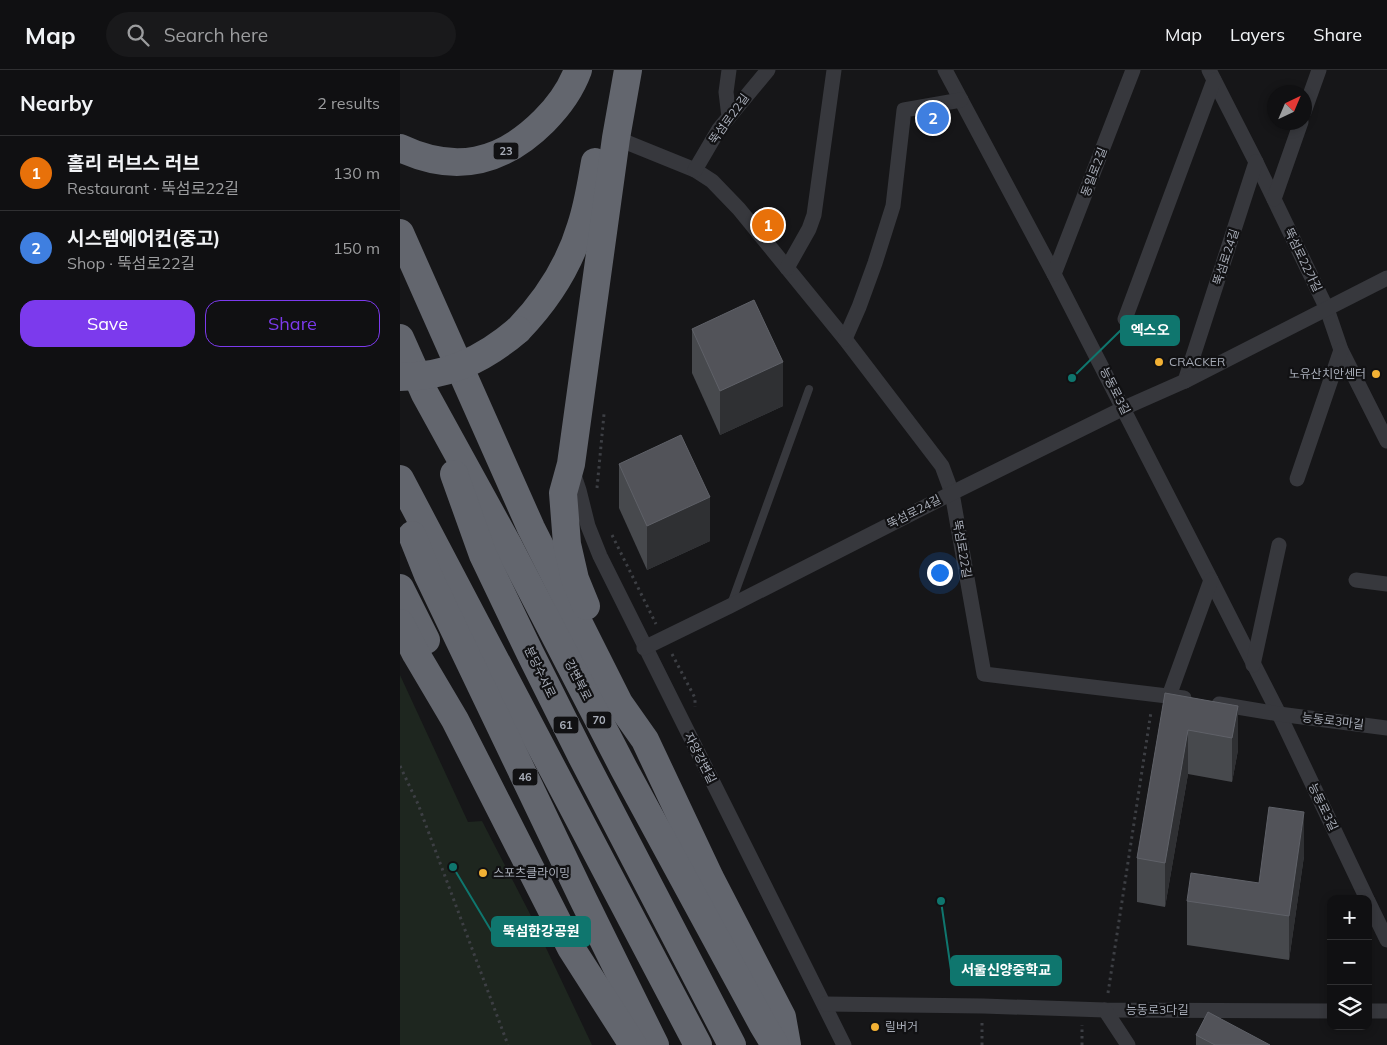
<!DOCTYPE html>
<html lang="en">
<head>
<meta charset="utf-8">
<style>
	:root { --surface:#101012; --page:#19191b; --text:#f1f3f6; --muted:#9c9d9f; --line:#303032; --accent:#7c3aed }
	body { margin:0; font-family:Mulish,"Noto Sans KR",sans-serif; background:var(--page); color:var(--text) }
	.controls { position:absolute; right:15px; bottom:15px; display:grid; overflow:hidden; border-radius:10px; box-shadow:0 2px 8px #0003 }
	.controls button { width:45px; height:45px; display:grid; place-items:center; padding:0; border:0; border-bottom:1px solid var(--line); background:var(--surface); color:var(--text); font:25px sans-serif }
	.compass { position:absolute; left:867px; top:15px; width:45px; height:45px; border-radius:50%; background:var(--surface); box-shadow:0 2px 8px #0003; rotate:44deg }
	.you { position:absolute; left:539px; top:502px; width:18px; height:18px; margin:-12px; border:4px solid #fff; border-radius:50%; background:#1a73e8; box-shadow:0 0 0 8px #1a73e833 }
	.badge { display:grid; place-items:center; width:32px; height:32px; border-radius:50%; background:var(--accent); color:#fff; font-size:16px; font-weight:700 }
	.pin { position:absolute; translate:-50% -50%; border:2px solid #fff; box-shadow:0 1px 5px #0006 }
	.list { margin:0; padding:0; list-style:none }
	h2 { display:flex; justify-content:space-between; align-items:center; height:65px; margin:0; padding:0 20px; font-size:21px }
	h2 small { font-size:16px; font-weight:400; color:var(--muted) }
	.list li { display:grid; grid-template-columns:32px 1fr auto; gap:15px; align-items:center; box-sizing:border-box; height:75px; padding:0 20px; border-top:1px solid var(--line) }
	.list b { display:block; font-size:19px; white-space:nowrap }
	.list p { margin:0; font-size:16px; white-space:nowrap; color:var(--muted) }
	.list em { font-size:16px; font-style:normal; color:var(--muted) }
	.actions { display:flex; gap:10px; padding:15px 20px }
	.actions a { flex:1; padding:11px 0; border:1px solid var(--accent); border-radius:15px; text-align:center; font-size:18px; color:var(--accent) }
	.actions .main { background:var(--accent); color:#fff }
	.icon { flex:none; width:28px; height:28px; fill:none; stroke:currentColor; stroke-width:2; stroke-linecap:round; stroke-linejoin:round }
	.map { position:relative; flex:none; width:987px; height:975px; overflow:hidden }
	header { display:flex; align-items:center; gap:30px; box-sizing:border-box; height:70px; padding:0 25px; background:var(--surface); border-bottom:1px solid var(--line) }
	header strong { font-size:24px }
	nav { display:flex; gap:28px; margin-inline-start:auto; font-size:18px }
	.search { width:350px; height:45px; background:var(--page); display:flex; align-items:center; gap:12px; box-sizing:border-box; padding:0 18px; border-radius:28px; color:var(--muted); font-size:19px }
	main { display:flex }
	aside { flex:1; background:var(--surface) }
	.map>svg:first-child { display:block }
	.green { fill:#1e261f }
	.lines { fill:none; stroke-linecap:round; stroke-linejoin:round }
	.path { stroke:#3d3f44; stroke-width:3; stroke-dasharray:2.5 4; stroke-linecap:butt }
	.lane { stroke:#37383d; stroke-width:8 }
	.street { stroke:#37383d; stroke-width:15 }
	.highway { stroke:#63666e; stroke-width:28 }
	.highway-bridge { stroke:#63666e; stroke-width:28 }
	.wall { fill:#47494d }
	.shaded-wall { fill:#2f3033 }
	.building { fill:#525359; stroke:#5f6168 }
	.poi-dot { fill:#f2b134; stroke:#111113; stroke-width:2 }
	.labels { text-anchor:middle; stroke-width:4.5; stroke-linejoin:round; paint-order:stroke }
	.shield { fill:#111113; stroke:#7b7e86; stroke-width:1 }
	.shield-label { font-size:11px; font-weight:bold; fill:#a8adb8 }
	.street-label { font-size:12px; fill:#a8adb8; stroke:#111113 }
	.poi-label { font-size:12px; fill:#a8adb8; stroke:#111113; text-anchor:start }
	.leader { fill:none; stroke:#0f766e; stroke-width:2 }
	.callout-dot { fill:#0f766e; stroke:#111113; stroke-width:2 }
	.callout { fill:#0f766e; stroke:#0f766e; stroke-width:2 }
	.callout-label { font-size:14px; text-anchor:middle; font-weight:bold; fill:#fff }
</style>
</head>
<body>
<header>
<strong>Map</strong>
<div class="search"><svg class="icon" aria-label="search" viewBox="0 0 24 24"><circle cx="10" cy="10" r="6"/><path d="M15 15l6 6"/></svg>Search here</div>
<nav><a>Map</a><a>Layers</a><a>Share</a></nav>
</header>
<main>
<aside>
<h2>Nearby<small>2 results</small></h2>
<ul class="list">
<li><span class="badge" style="background:#e8710a">1</span><div><b>홀리 러브스 러브</b><p>Restaurant · 뚝섬로22길</p></div><em>130 m</em></li>
<li><span class="badge" style="background:#3f7fe0">2</span><div><b>시스템에어컨(중고)</b><p>Shop · 뚝섬로22길</p></div><em>150 m</em></li>
</ul>
<div class="actions"><a class="main">Save</a><a>Share</a></div>
</aside>
<div class="map">
<svg width="987" height="975" viewBox="0 0 987 975">
	<rect width="100%" height="100%" fill="#161618"/>
	<path class="green" d="M0 605 68 752 82 751 129 842 192 975H0Z"/>
	<g class="lines">
		<g class="path">
			<path d="M197 418 204 344"/>
			<path d="M212 465 256 554"/>
			<path d="M272 584 295 628V637"/>
			<path d="M0 696 18 734 108 975"/>
			<path d="M708 923 751 642"/>
			<path d="M582 975V952"/>
			<path d="M682 975V955"/>
		</g>
		<path class="lane" d="M331 534 409 319"/>
		<g class="street">
			<path d="M545 0 654 204 811 510 879 644 967 829"/>
			<path d="M809 0 856 92 927 239 941 280 987 371"/>
			<path d="M904 42 919 0"/>
			<path d="M329 47 326 22 329 0"/>
			<path d="M216 68 295 100 312 111 339 139 445 269 542 396 552 423 584 604 784 628"/>
			<path d="M295 100 319 59 368 0"/>
			<path d="M874 129 901 52"/>
			<path d="M387 198 409 159 414 145 434 0"/>
			<path d="M654 204 733 0"/>
			<path d="M725 249 814 10"/>
			<path d="M445 269 459 237 475 193 493 136 504 40 561 30"/>
			<path d="M785 311 856 92"/>
			<path d="M172 399 179 420 188 456 200 486 444 975"/>
			<path d="M897 409 941 280"/>
			<path d="M956 510 987 514"/>
			<path d="M244 578 330 536 552 423 724 338 785 311 987 208"/>
			<path d="M853 595 879 475"/>
			<path d="M769 626 811 510"/>
			<path d="M819 634 879 644 987 658"/>
			<path d="M968 831 987 870"/>
			<path d="M425 934 583 936 705 940 931 941"/>
			<path d="M705 940 728 975"/>
			<path d="M968 941H987"/>
		</g>
		<g class="highway">
			<path d="M0 78C55 104 101 94 144 51 158 37 171 19 178 0"/>
			<path d="M0 163 131 458 219 633 245 670 310 808 382 947 387 975"/>
			<path d="M118 260C147 230 169 196 181 156 188 135 191 114 195 92"/>
			<path d="M0 268 25 324 107 473 224 699 363 955 375 975"/>
			<path d="M54 404 83 485 130 583 182 687 332 975"/>
			<path d="M0 409 298 975"/>
			<path d="M12 465 28 505 183 829 255 975"/>
			<path d="M0 518 26 570"/>
			<path d="M186 536 175 509 167 474 163 423 171 394 216 68 228 0"/>
			<path d="M0 553 16 584 55 650 171 878 233 975"/>
		</g>
		<path class="highway-bridge" d="M0 307C46 307 83 290 118 260"/>
	</g>
	<g class="wall">
		<path d="M292 259 383 336 320 365 292 303Z"/>
		<path d="M219 394 310 471 247 500 219 438Z"/>
		<path d="M765 623 838 636V680L832 712 788 704 765 837 737 832V788Z"/>
		<path d="M904 786 889 890 787 875V831L859 813Z"/>
		<path d="M796 965 870 975H796Z"/>
	</g>
	<g class="shaded-wall">
		<path d="M383 292V336L320 365V321Z"/>
		<path d="M310 427V471L247 500V456Z"/>
		<path d="M838 636V680L832 712V668Z"/>
		<path d="M788 660V704L765 837V793Z"/>
		<path d="M904 742V786L889 890V846Z"/>
	</g>
	<g class="building">
		<path d="M354 230 383 292 320 321 292 259Z"/>
		<path d="M281 365 310 427 247 456 219 394Z"/>
		<path d="M765 623 838 636 832 668 788 660 765 793 737 788Z"/>
		<path d="M869 737 904 742 889 846 787 831 791 803 859 813Z"/>
		<path d="M808 942 870 975H815L796 965Z"/>
	</g>
	<g class="poi-dot">
		<circle cx="759" cy="292" r="5"/>
		<circle cx="976" cy="304" r="5"/>
		<circle cx="83" cy="803" r="5"/>
		<circle cx="475" cy="957" r="5"/>
	</g>
	<g class="labels">
		<g class="shield">
			<rect x="93.5" y="72.5" width="25" height="17" rx="4"/>
			<rect x="186.5" y="641.5" width="25" height="17" rx="4"/>
			<rect x="153.5" y="646.5" width="25" height="17" rx="4"/>
			<rect x="112.5" y="698.5" width="25" height="17" rx="4"/>
		</g>
		<g class="shield-label">
			<text x="106" y="85">23</text>
			<text x="199" y="654">70</text>
			<text x="166" y="659">61</text>
			<text x="125" y="711">46</text>
		</g>
		<g class="street-label">
			<text transform="translate(329 49) rotate(-54)" y="4">뚝섬로22길</text>
			<text transform="translate(694 102) rotate(-69)" y="4">동일로2길</text>
			<text transform="translate(826 187) rotate(-72)" y="4">뚝섬로24길</text>
			<text transform="translate(903 190) rotate(64)" y="4">뚝섬로22가길</text>
			<text transform="translate(715 321) rotate(63)" y="4">능동로3길</text>
			<text transform="translate(514 442) rotate(-27)" y="4">뚝섬로24길</text>
			<text transform="translate(562 479) rotate(80)" y="4">뚝섬로22길</text>
			<text transform="translate(140 602) rotate(64)" y="4">분당수서로</text>
			<text transform="translate(178 610) rotate(63)" y="4">강변북로</text>
			<text transform="translate(933 651) rotate(7)" y="4">능동로3마길</text>
			<text transform="translate(300 688) rotate(63)" y="4">자양강변길</text>
			<text transform="translate(923 737) rotate(64)" y="4">능동로3길</text>
			<text x="757" y="944">능동로3다길</text>
		</g>
		<g class="poi-label">
			<text x="769" y="296">CRACKER</text>
			<text x="966" y="308" text-anchor="end">노유산치안센터</text>
			<text x="93" y="807">스포츠클라이밍</text>
			<text x="485" y="961">릴버거</text>
		</g>
	</g>
	<path class="leader" d="M672 308L721 260M53 797L92 862M541 831L551 900"/>
	<g class="callout-dot">
		<circle cx="672" cy="308" r="5"/>
		<circle cx="53" cy="797" r="5"/>
		<circle cx="541" cy="831" r="5"/>
	</g>
	<g class="callout">
		<rect x="721" y="246" width="58" height="29" rx="5"/>
		<rect x="92" y="847" width="98" height="29" rx="5"/>
		<rect x="551" y="886" width="110" height="29" rx="5"/>
	</g>
	<g class="callout-label">
		<text x="750" y="265">엑스오</text>
		<text x="141" y="866">뚝섬한강공원</text>
		<text x="606" y="905">서울신양중학교</text>
	</g>
</svg>
<div class="controls">
<button>+</button>
<button>−</button>
<button><svg class="icon" aria-label="layers" viewBox="0 0 24 24"><path d="M12 4l9 5-9 5-9-5zM3 14l9 5 9-5"/></svg></button>
</div>
<svg class="compass" viewBox="-18 -18 36 36"><path d="M0-13l5 13h-10z" fill="#e53935"/><path d="M0 13l5-13h-10z" fill="#9c9d9f"/></svg>
<div class="you"></div>
<div class="pin badge" style="left:368px;top:155px;background:#e8710a">1</div>
<div class="pin badge" style="left:533px;top:48px;background:#3f7fe0">2</div>
</div>
</main>
</body>
</html>
